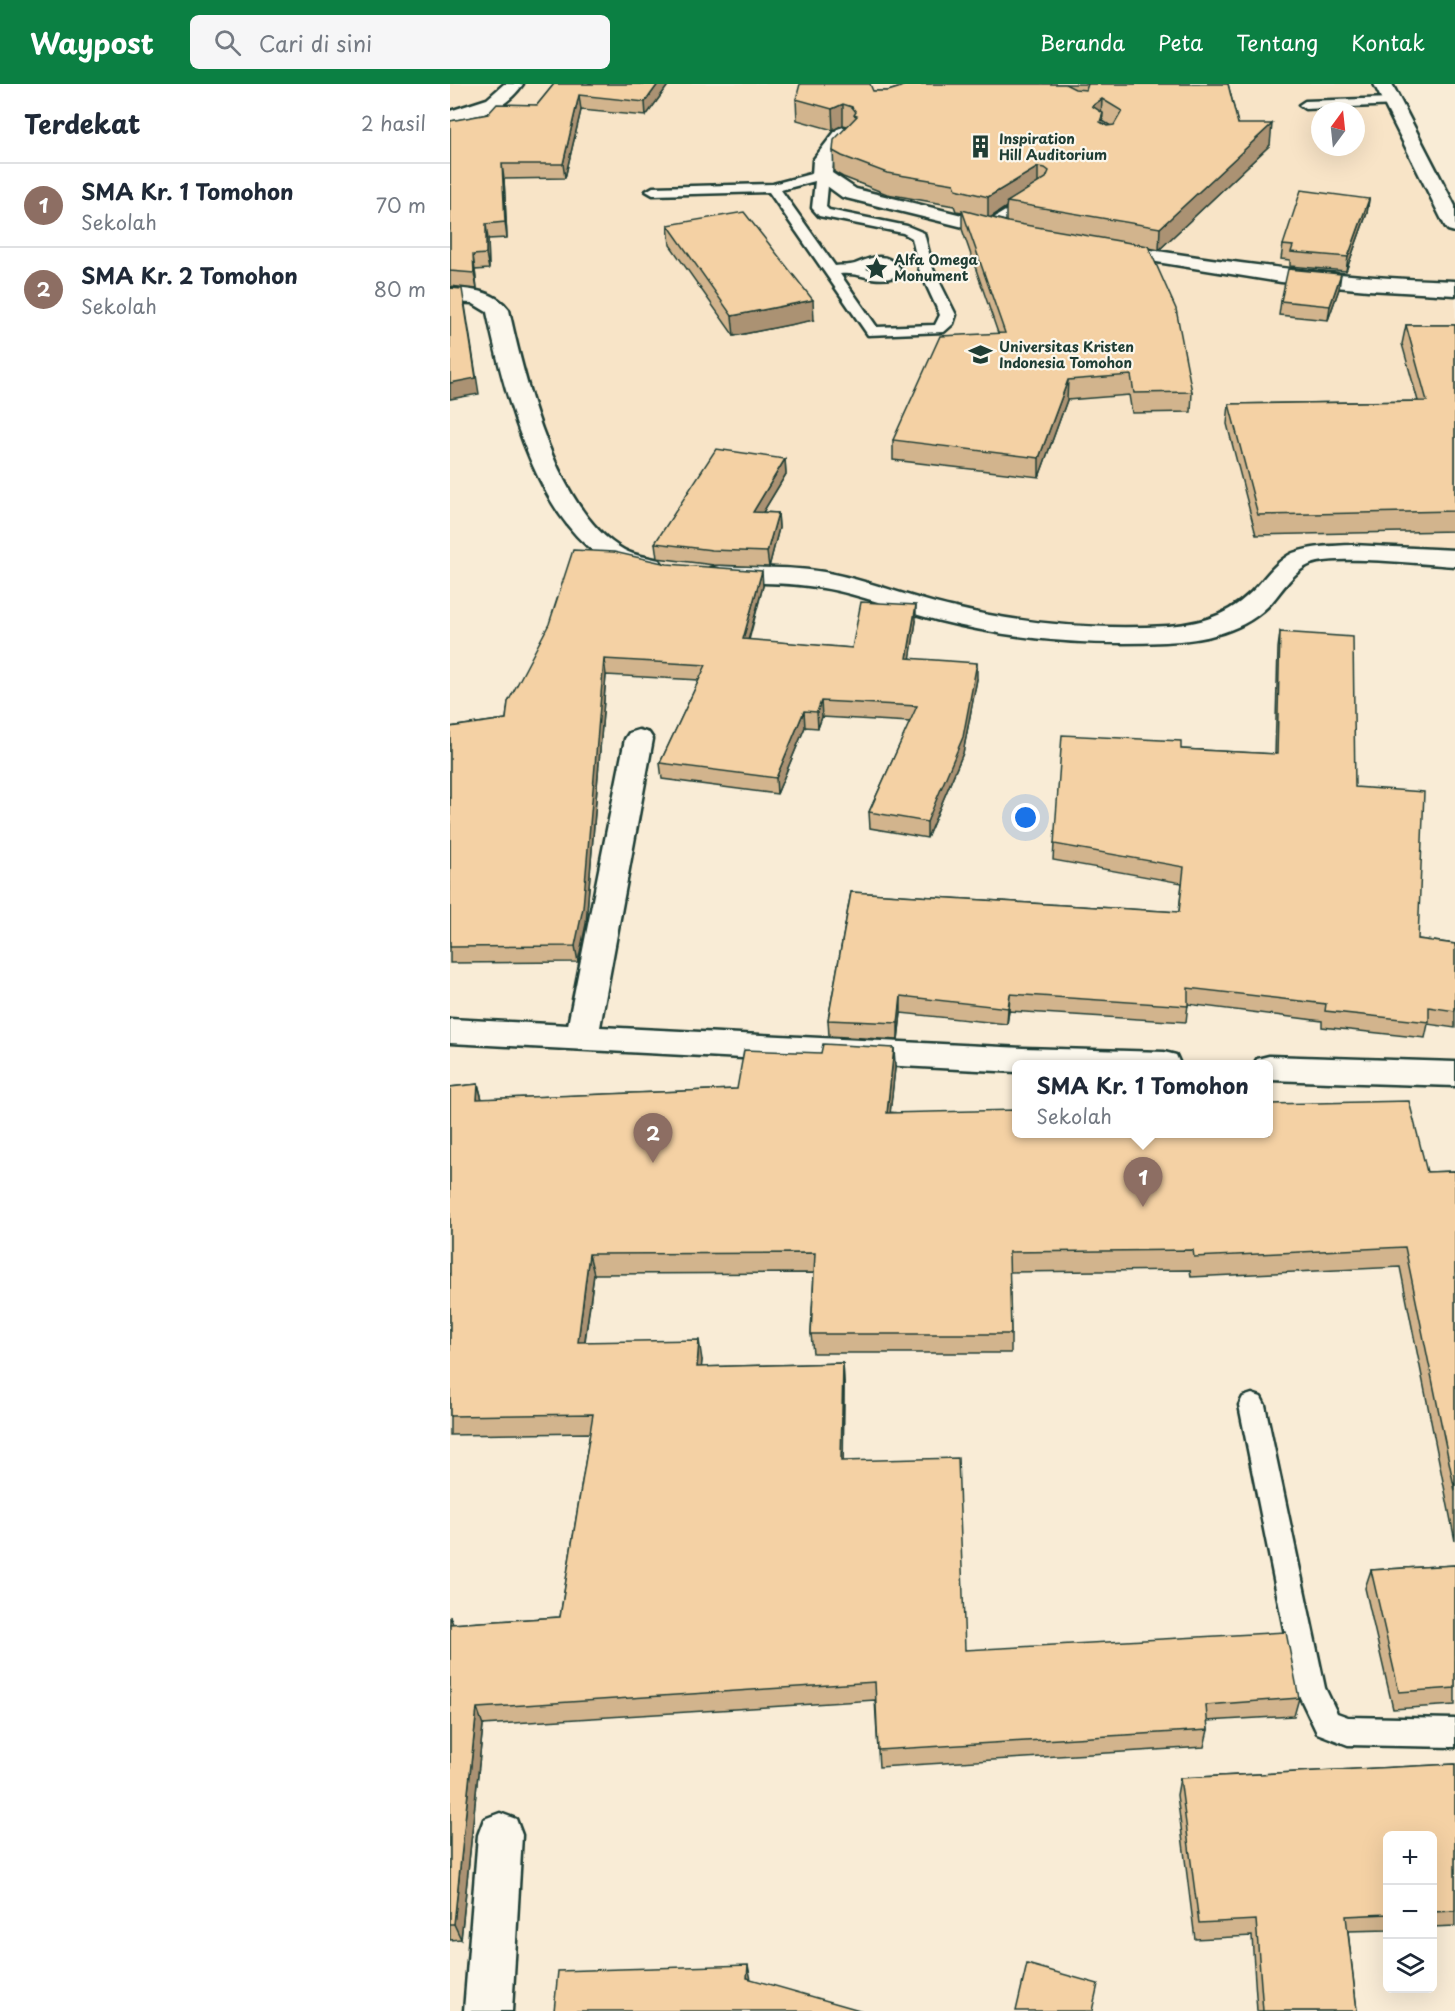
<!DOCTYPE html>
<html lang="id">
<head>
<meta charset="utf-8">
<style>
	:root { --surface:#fff; --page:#f6f6f7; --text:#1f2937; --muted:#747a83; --line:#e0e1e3; --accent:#0b8043 }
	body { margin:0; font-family:"Playpen Sans",sans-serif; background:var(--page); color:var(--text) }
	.controls { position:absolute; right:18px; bottom:18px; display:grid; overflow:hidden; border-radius:9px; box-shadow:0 6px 24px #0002 }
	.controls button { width:54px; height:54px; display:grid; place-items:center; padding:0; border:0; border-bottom:2px solid var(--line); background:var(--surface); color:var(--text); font:30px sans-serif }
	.compass { position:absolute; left:861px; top:18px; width:54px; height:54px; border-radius:50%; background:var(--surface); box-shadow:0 6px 24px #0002; rotate:15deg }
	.you { position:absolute; left:576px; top:734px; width:21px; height:21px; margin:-15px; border:4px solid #fff; border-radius:50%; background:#1a73e8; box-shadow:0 0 0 9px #1a73e833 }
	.badge { display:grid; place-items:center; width:39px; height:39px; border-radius:50%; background:var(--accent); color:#fff; font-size:20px; font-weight:700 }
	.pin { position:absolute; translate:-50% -50px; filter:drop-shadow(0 2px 3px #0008) }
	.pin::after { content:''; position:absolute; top:32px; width:21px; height:18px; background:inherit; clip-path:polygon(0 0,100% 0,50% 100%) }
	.popup { position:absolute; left:562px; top:976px; width:261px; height:78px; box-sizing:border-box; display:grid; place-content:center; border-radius:9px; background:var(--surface); filter:drop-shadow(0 2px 4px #0005); font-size:20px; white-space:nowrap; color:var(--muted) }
	.popup b { font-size:22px; color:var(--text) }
	.popup::after { content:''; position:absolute; left:50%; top:100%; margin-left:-12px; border:12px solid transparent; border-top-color:var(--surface) }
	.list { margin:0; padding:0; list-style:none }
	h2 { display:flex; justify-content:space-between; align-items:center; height:78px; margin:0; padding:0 24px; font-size:26px }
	h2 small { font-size:20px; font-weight:400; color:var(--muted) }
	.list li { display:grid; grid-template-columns:39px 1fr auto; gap:18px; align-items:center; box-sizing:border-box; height:84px; padding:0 24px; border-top:2px solid var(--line) }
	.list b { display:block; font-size:22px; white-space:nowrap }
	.list p { margin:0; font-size:20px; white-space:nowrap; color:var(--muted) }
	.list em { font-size:20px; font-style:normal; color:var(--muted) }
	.icon { flex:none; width:33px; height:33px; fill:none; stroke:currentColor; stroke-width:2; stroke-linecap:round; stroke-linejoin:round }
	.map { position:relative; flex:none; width:1005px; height:1927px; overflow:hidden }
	header { display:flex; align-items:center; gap:36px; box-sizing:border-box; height:84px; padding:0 30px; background:var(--accent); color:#fff }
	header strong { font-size:28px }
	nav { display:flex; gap:33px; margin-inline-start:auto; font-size:21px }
	.search { width:420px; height:54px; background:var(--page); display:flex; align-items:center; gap:15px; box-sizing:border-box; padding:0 21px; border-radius:9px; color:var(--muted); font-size:22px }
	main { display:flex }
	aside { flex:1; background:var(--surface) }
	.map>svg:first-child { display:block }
	.built { fill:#f8e4c7; fill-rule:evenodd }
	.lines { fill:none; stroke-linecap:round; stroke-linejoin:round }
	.lane-casing { stroke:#1f3d34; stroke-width:5 }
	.street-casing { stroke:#1f3d34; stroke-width:5 }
	.lane { fill:#fbf7ec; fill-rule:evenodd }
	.street { fill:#fbf7ec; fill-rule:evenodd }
	.wall { fill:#d2b48d; stroke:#1f3d34; stroke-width:1.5; fill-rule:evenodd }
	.shaded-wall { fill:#ab9273; stroke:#1f3d34; stroke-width:1.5 }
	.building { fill:#f4d1a4; stroke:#1f3d34; stroke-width:1.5; fill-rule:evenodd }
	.labels { text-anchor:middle; stroke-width:4.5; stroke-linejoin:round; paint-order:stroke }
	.far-poi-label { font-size:14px; font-weight:bold; fill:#1f3d34; stroke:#fbf7ec; text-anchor:start }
</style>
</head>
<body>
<header>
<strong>Waypost</strong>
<div class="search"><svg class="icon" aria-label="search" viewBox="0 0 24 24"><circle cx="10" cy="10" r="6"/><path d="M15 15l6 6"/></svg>Cari di sini</div>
<nav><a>Beranda</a><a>Peta</a><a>Tentang</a><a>Kontak</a></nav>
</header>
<main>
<aside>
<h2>Terdekat<small>2 hasil</small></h2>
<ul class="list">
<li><span class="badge" style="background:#8d6e63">1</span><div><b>SMA Kr. 1 Tomohon</b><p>Sekolah</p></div><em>70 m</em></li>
<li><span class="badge" style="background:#8d6e63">2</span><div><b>SMA Kr. 2 Tomohon</b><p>Sekolah</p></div><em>80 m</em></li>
</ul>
</aside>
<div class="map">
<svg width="1005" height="1927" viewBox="0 0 1005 1927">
	<rect width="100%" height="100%" fill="#f9ecd6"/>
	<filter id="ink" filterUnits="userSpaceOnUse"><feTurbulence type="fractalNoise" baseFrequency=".0167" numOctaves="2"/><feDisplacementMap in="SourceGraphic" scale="12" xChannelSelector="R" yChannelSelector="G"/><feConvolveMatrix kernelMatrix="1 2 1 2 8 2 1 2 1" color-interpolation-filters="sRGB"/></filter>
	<g filter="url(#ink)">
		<path class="built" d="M0 0H933L1005 142V474L852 475 769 543 617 548 418 506 255 489 163 471 107 405 48 226 0 211ZM870 27H906V63H870Z"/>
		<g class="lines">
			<defs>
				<g id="lane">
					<path d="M942 14 948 18 947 21 855 25 849 21 855 17Z"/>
					<path d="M372 87 379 91 376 123 379 126 457 142 474 149 483 185 506 231 503 240 494 248 418 251 319 108 203 111 196 107 203 103 323 100ZM365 97 362 124 369 132 453 149 462 154 469 185 490 231 485 241 427 243 390 190C411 188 421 199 445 193L450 184C436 167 422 173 405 180 399 182 391 181 385 182L331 106ZM421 182H428L435 185 425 188 416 185Z"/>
					<path d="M583 110 588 111 590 114 588 117 541 146 536 147 529 143Z"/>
					<path d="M802 1310 811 1313 815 1321 875 1604 887 1629 898 1633 1005 1635V1663L898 1661 867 1649 846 1605 789 1321 793 1313Z"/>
				</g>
				<g id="street">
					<path d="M54 0H73C55 26 30 33 0 39V27L37 15Z"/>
					<path d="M924 0H942L1005 122V148L998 146 995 142Z"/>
					<path d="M394 43 401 45 404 49 383 76 382 89 406 105 561 143 564 147 561 151 554 153 392 113 362 91 363 76 387 45Z"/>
					<path d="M658 159C773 178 888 194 1005 197V211L918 206 831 198 651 169 647 165 651 161Z"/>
					<path d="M0 204C21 205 46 207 59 226 74 295 107 429 174 466 185 472 197 473 209 476L213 481 209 486C198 489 189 487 178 484 91 463 53 304 37 228L22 219 0 218Z"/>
					<path d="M902 461 1005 466V482C975 480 885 470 861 480 844 487 833 505 822 518 795 548 754 556 715 558 638 562 561 555 486 536 448 526 411 510 373 504 339 498 304 499 269 498L260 496 256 490 260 484 269 482C304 484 339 482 374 488 417 496 458 513 501 523 572 540 646 546 718 542 757 539 784 529 810 499 819 488 830 475 843 469 862 462 882 462 902 461Z"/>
					<path d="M189 646 199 649 203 655 150 943 573 964 714 968 726 971 730 980H567V988L0 959V935L118 941 175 655 179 649Z"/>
					<path d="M819 972 1005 978V1002L819 996V980H804L807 975Z"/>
					<path d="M50 1729 66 1735 72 1751 62 1927H14L28 1751 34 1735Z"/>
				</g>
			</defs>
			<use href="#lane" class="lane-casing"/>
			<use href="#street" class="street-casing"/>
			<use href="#lane" class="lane"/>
			<use href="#street" class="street"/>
		</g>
		<g class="wall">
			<path d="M104 0H219L196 32 131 26 115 94 54 95 57 154 38 155 39 185 25 186 27 205 0 202V37L87 21Z"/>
			<path d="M457 0H778L788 40 820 61 709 166 699 164 742 308 741 328 682 329 679 311 617 316 589 393 443 376V356L548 249 512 145V128L506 127 504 122 437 110 393 93 384 88 383 67 398 42 393 41 383 46 347 36 346 15 423 7H438L448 4ZM653 37 661 42H657L652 39ZM556 123V137L540 133Z"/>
			<path d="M919 115 917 129 896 187 840 182V176L831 175 833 161Z"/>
			<path d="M218 141 364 236 284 252 220 161Z"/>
			<path d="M889 205 878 236 829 231 831 217Z"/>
			<path d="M956 241H1005V447L806 451 777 340 779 320 968 317 952 260Z"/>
			<path d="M335 375 336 390 313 428 328 429 329 444 319 483 264 481 207 474 205 459Z"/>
			<path d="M313 502 299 556 402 564 466 537 460 574 527 595 513 669 477 754 420 744 419 728 460 638 372 633 368 644 355 643 327 710 212 695 210 679 249 596 156 591 136 840 128 878 0 879V643L56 635 58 618Z"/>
			<path d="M830 548 905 703 968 855 1005 860V944L978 940 975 954 872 943V937L738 920 736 938 559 927 557 940 451 929 448 956 379 952 378 936 401 808 729 828 732 799 603 776 604 760 731 665 825 670 828 564Z"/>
			<path d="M444 964 445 984 440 1028 977 1088 1005 1087V1457L950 1183 741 1193 740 1186 559 1188 561 1250V1269H363L361 1250 364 1189 144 1190 135 1258 252 1276 251 1283 393 1279 394 1299 393 1377 515 1566 849 1614 844 1632 757 1637 758 1646 754 1663 429 1683 425 1616 33 1641 11 1855 0 1856V1532L3 1540 110 1533 140 1349 0 1351V1003L28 1000 32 1015 287 1005 371 969Z"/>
			<path d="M1005 1481V1621L943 1625 915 1504 921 1486Z"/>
			<path d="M1005 1680V1842L982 1843V1752H938V1846L898 1847 907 1927H807L802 1852 745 1855 727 1711 730 1694Z"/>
		</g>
		<g class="shaded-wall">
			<path d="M208 0H219L196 32 195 18Z"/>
			<path d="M129 11 131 26 115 94 113 80Z"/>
			<path d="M652 15 651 35 653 29 652 50 642 22Z"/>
			<path d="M393 20V41L383 46 382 25Z"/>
			<path d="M822 40 820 61 709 166 710 144Z"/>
			<path d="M52 80 54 95 57 154 55 138Z"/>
			<path d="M588 83V104L557 118 556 123 538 135V113Z"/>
			<path d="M919 115 917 129 896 187 898 173Z"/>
			<path d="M36 140 38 155 39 185 36 170Z"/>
			<path d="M23 171 25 186 27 205 24 189Z"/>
			<path d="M891 190 889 205 878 236 880 222Z"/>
			<path d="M363 216 364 236 284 252 282 232Z"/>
			<path d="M15 221 29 310 0 315V299Z"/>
			<path d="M618 296 617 316 589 393V374Z"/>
			<path d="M335 375 336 390 304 443 303 428Z"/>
			<path d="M328 429 329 444 319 483 317 468Z"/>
			<path d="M312 487 313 502 294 571 293 555Z"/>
			<path d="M466 521V537L458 590 457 574Z"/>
			<path d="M154 575 156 591 136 840 128 878 125 862Z"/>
			<path d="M527 579V595L513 669 477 754V738Z"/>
			<path d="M371 617 372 633 368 644 367 628Z"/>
			<path d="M354 627 355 643 327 710 326 694Z"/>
			<path d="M560 910 559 927 557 940 558 924Z"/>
			<path d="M451 912V929L448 956V939Z"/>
			<path d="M444 964 445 984 438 1049 437 1029Z"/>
			<path d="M28 1000 33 1020 27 1015Z"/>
			<path d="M139 1170 144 1190 132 1277 128 1258Z"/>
			<path d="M249 1256 252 1276 250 1302 247 1283Z"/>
			<path d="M393 1279 394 1299 393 1396 391 1377Z"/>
			<path d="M27 1624 33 1641 11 1855 4 1840Z"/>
			<path d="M298 1881 301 1896 297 1894Z"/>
		</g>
		<g class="building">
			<path d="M104 0H208L195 18 129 11 113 80H52L55 138 36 140V170L23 171 24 189 0 187V37L38 30 47 20 87 21Z"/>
			<path d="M350 0H420L423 7H438L448 4 457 0H615L625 5 636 6 638 0H778L788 40H822L710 144 557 118 596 94 599 87 595 84 588 83 538 113 506 105 504 100 437 89 392 72 383 67 384 56 407 32 404 31 406 28 402 23 393 20 382 25 346 15ZM652 15 672 27 664 41 657 42 650 38 653 29 642 22Z"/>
			<path d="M851 106 919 115 898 173 841 168 843 162 833 161Z"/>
			<path d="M512 126 558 138 698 162 726 225 742 308 684 309 681 291 618 296 589 374 443 356 490 252 555 249Z"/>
			<path d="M294 128 363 216 282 232 218 141Z"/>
			<path d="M838 185 891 190 880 222 831 217Z"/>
			<path d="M0 204 12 205 26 294 0 299Z"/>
			<path d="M956 241H1005V427L808 431 779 320 977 317Z"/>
			<path d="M266 365 335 375 303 428 328 429 317 468 262 466 205 459Z"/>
			<path d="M123 466 164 468 217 480 312 487 293 555 402 564 411 518 466 521 457 574 527 579 513 653 477 738 419 728 467 622 371 617 367 628 354 627 326 694 210 679 256 581 154 575 133 824 125 862 0 863V643L56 635 58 618 99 540Z"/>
			<path d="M830 548 903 553 905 703 974 708 968 855 1005 860V927L979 923V938L875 927 876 920 738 904V922L560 910 558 924 451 912 448 939 378 936 401 808 729 828 734 783 604 760 612 651 731 657V665L827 670Z"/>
			<path d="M373 960 444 964 437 1029 567 1026V1050H819V1020L959 1017 977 1088 1005 1087V1407L955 1163 744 1173 743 1166 559 1168 561 1250H361L365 1169 139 1170 128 1258 249 1256 247 1283 393 1279 391 1377 508 1374 515 1566 836 1548 849 1614 756 1621 758 1646 428 1666 425 1598 27 1624 4 1840H0V1540L110 1533 143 1330 0 1332V1003L28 1000 27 1015 287 1005 294 966 371 969Z"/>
			<path d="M1005 1481V1604L949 1608 921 1486Z"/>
			<path d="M1005 1680V1827L982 1828V1752H938V1830L896 1832 907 1927H813L806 1836 749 1839 730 1694Z"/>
			<path d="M577 1880 648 1900 642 1927H566Z"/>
			<path d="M298 1881 297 1894 413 1927H104L108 1887Z"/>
		</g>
	</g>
	<defs>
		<symbol id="building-bare" viewBox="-9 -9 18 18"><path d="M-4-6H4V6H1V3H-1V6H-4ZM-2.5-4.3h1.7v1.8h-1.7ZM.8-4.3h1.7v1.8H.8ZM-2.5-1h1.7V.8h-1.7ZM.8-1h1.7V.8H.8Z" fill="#1f3d34" stroke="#fbf7ec" stroke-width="2.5" paint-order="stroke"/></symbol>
		<symbol id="sight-bare" viewBox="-9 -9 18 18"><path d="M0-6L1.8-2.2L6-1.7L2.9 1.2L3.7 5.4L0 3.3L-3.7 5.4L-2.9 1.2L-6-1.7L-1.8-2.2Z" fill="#1f3d34" stroke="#fbf7ec" stroke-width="2.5" paint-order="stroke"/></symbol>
		<symbol id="university-bare" viewBox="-9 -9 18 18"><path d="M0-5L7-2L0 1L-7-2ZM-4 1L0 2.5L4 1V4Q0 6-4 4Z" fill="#1f3d34" stroke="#fbf7ec" stroke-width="2.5" paint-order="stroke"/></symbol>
	</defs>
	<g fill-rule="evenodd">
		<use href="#building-bare" x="514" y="46" width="33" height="33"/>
		<use href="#sight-bare" x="410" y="168" width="33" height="33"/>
		<use href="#university-bare" x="514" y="254" width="33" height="33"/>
	</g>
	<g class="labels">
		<g class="far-poi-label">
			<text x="549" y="60">Inspiration<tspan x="549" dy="16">Hill Auditorium</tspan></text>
			<text x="444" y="181">Alfa Omega<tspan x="444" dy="16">Monument</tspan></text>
			<text x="549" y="268">Universitas Kristen<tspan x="549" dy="16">Indonesia Tomohon</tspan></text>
		</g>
	</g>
</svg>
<div class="controls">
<button>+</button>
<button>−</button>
<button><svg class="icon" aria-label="layers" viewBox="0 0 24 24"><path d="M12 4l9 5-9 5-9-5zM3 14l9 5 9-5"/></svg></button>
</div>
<svg class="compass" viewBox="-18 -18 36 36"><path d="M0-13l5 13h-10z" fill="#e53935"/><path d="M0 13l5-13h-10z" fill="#747a83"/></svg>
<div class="you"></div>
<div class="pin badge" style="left:693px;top:1123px;background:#8d6e63">1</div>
<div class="popup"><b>SMA Kr. 1 Tomohon</b>Sekolah</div>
<div class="pin badge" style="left:203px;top:1079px;background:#8d6e63">2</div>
</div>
</main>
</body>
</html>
